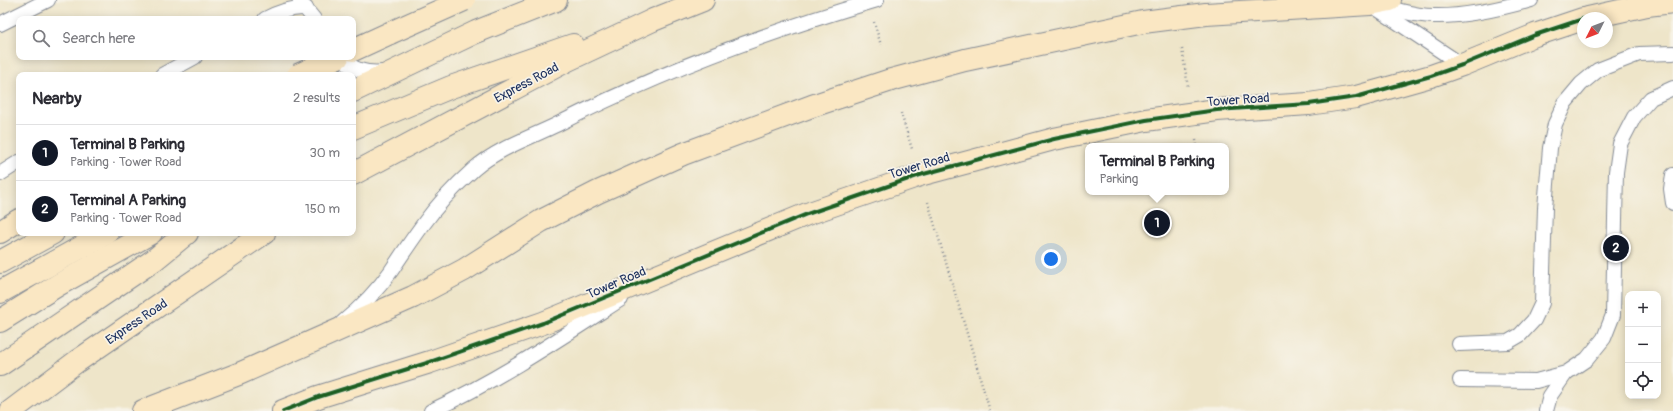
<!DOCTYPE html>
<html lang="en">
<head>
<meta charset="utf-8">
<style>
	:root { --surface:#fff; --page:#f2f2f3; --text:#2b2b33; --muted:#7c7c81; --line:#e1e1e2; --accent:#111827 }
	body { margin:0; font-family:Pangolin,sans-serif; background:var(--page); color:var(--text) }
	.controls { position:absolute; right:12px; bottom:12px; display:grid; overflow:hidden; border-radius:8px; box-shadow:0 2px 10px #0003 }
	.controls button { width:36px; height:36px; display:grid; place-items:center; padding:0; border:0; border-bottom:1px solid var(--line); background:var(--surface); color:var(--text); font:20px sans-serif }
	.compass { position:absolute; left:1577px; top:12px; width:36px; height:36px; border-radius:50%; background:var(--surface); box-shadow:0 2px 10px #0003; rotate:228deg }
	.you { position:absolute; left:1051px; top:259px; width:14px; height:14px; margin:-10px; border:3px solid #fff; border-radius:50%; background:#1a73e8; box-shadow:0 0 0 6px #1a73e833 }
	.badge { display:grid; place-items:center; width:26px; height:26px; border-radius:50%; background:var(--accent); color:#fff; font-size:13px; font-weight:700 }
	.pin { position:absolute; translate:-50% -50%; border:2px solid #fff; box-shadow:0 1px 4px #0006 }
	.popup { position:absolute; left:1085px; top:143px; width:144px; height:52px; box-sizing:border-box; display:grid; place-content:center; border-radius:8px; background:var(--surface); filter:drop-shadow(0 1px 3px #0005); font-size:13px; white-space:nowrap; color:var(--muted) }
	.popup b { font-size:15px; color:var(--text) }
	.popup::after { content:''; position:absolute; left:50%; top:100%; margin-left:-8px; border:8px solid transparent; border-top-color:var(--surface) }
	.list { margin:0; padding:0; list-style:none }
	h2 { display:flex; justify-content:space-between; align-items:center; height:52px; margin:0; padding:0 16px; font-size:17px }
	h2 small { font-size:13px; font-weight:400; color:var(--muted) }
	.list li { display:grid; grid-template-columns:26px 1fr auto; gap:12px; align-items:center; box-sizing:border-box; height:56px; padding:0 16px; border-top:1px solid var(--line) }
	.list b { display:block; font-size:15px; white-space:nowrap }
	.list p { margin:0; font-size:13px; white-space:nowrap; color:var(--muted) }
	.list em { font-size:13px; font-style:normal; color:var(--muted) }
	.icon { flex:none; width:22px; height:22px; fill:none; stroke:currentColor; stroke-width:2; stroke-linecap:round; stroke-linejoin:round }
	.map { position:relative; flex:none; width:1673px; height:411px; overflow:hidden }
	.search { position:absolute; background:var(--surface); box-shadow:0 2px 10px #0003; left:16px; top:16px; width:340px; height:44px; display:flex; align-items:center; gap:10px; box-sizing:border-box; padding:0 14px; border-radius:8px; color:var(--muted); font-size:15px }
	.panel { position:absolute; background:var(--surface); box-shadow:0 2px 10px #0003; left:16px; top:72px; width:340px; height:164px; border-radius:8px }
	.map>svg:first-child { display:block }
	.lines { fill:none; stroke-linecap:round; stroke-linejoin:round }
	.lane-casing { stroke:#848a94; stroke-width:16 }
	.secondary-casing { stroke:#848a94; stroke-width:24 }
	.path { stroke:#848a94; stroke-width:2.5; stroke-dasharray:1 3; stroke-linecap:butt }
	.lane { stroke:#fff; stroke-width:14 }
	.secondary { stroke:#fae7c3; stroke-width:22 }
	.secondary-bridge-casing { stroke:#848a94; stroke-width:24; stroke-linecap:butt }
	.secondary-bridge { stroke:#fae7c3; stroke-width:22 }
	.cycleway-casing { stroke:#f7f3e8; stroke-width:6 }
	.cycleway { stroke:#1b5e20; stroke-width:4 }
	.labels { text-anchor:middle; stroke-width:3.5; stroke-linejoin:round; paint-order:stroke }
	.street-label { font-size:13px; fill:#1b2f5e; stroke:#f7f3e8 }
</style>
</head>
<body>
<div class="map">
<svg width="1673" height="411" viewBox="0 0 1673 411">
	<rect width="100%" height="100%" fill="#f7f3e8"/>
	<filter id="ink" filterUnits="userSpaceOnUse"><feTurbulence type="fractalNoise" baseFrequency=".025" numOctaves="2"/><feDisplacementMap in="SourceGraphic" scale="8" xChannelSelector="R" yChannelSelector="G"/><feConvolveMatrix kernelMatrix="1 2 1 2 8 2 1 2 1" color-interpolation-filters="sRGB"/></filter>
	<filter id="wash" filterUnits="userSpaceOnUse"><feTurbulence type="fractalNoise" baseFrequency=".012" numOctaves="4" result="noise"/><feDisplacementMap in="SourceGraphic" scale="16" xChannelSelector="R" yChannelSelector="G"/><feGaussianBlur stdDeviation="0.9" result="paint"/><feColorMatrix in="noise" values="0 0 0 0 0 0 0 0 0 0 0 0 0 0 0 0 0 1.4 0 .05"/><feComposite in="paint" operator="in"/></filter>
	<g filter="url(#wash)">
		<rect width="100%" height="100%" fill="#eee5c9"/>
	</g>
	<g filter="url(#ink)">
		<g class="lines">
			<defs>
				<g id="lane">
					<path d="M300 2 314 19"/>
					<path d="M1378 6C1396 9 1415 16 1433 16 1462 17 1503 8 1531 0"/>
					<path d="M1376 8 1462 65"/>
					<path d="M265 19C278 12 292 7 306 8"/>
					<path d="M0 24 48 0"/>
					<path d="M339 57C353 70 366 74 384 72"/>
					<path d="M162 75 195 57"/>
					<path d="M0 174 19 162"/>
					<path d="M1673 175 1671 189 1673 203"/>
					<path d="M342 323C360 308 377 291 391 271 401 256 411 241 422 226 437 205 455 186 474 169 497 149 529 138 556 125 658 73 767 32 877 0"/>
					<path d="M1459 344 1508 342 1520 335 1534 320 1542 303 1545 208 1550 148 1555 124 1565 103 1581 84 1598 70 1639 54 1673 53"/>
					<path d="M1460 380 1536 381 1566 373 1587 359 1604 338 1613 315 1616 172 1620 144 1634 117 1651 98 1673 88"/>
					<path d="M431 411C498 380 559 339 621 299"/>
					<path d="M1546 411 1550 396 1566 373"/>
				</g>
				<g id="secondary">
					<path d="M1588 18 1647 5 1673 2"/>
					<path d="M353 50 390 33"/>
					<path d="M353 91 476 32 556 0"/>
					<path d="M353 128 451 87 573 45"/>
					<path d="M353 174 568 60 653 20 703 0"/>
					<path d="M0 232 19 220"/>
					<path d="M0 262 53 233"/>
					<path d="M0 292 107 233"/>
					<path d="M0 321 58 285 151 233"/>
					<path d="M0 365 154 260 187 233"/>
					<path d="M11 411 76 362 264 233"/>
					<path d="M143 411 241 373 413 297 464 270 541 221 598 192 683 154 812 106 891 80 965 60 1143 22 1206 14 1370 4 1390 0"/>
					<path d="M283 411 318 397 430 362 543 323 807 214 920 175 1054 139 1146 120 1217 110 1309 104 1356 97 1431 76 1462 65 1535 35 1583 19"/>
				</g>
			</defs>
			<use href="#lane" class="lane-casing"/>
			<use href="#secondary" class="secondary-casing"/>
			<g class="path">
				<path d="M874 22 881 45"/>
				<path d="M1182 49 1188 87"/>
				<path d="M901 113 912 149"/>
				<path d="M1196 140 1197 146"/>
				<path d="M928 202 990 411"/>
			</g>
			<use href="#lane" class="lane"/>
			<use href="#secondary" class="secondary"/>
			<defs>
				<g id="secondary-bridge">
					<path d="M390 33 464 0"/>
					<path d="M298 75 338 57"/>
				</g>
			</defs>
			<use href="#secondary-bridge" class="secondary-bridge-casing"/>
			<use href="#secondary-bridge" class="secondary-bridge"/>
			<defs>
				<path id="cycleway" d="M283 411 318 397 430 362 543 323 807 214 920 175 1054 139 1146 120 1217 110 1309 104 1356 97 1431 76 1462 65 1535 35 1583 19"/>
			</defs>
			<use href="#cycleway" class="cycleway-casing"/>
			<use href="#cycleway" class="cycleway"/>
		</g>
	</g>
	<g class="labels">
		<g class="street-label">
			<text transform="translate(526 82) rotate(-28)" y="5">Express Road</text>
			<text transform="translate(1238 99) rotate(-4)" y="5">Tower Road</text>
			<text transform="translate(919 165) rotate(-17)" y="5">Tower Road</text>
			<text transform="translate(616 282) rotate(-23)" y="5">Tower Road</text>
			<text transform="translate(136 321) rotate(-34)" y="5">Express Road</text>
		</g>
	</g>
</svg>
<div class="controls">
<button>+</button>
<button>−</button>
<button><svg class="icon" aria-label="locate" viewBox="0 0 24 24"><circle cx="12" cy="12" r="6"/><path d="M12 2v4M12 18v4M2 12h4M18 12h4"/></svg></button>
</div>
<svg class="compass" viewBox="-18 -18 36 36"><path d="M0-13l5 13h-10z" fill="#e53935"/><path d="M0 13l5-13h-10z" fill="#7c7c81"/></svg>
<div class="you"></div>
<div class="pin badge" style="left:1157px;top:223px">1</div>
<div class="popup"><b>Terminal B Parking</b>Parking</div>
<div class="pin badge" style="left:1616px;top:248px">2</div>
<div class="search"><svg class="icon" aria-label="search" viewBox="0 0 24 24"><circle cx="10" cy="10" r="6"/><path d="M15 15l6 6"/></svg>Search here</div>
<section class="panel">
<h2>Nearby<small>2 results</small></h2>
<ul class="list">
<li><span class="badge">1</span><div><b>Terminal B Parking</b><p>Parking · Tower Road</p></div><em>30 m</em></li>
<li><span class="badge">2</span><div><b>Terminal A Parking</b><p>Parking · Tower Road</p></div><em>150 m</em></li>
</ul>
</section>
</div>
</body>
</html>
